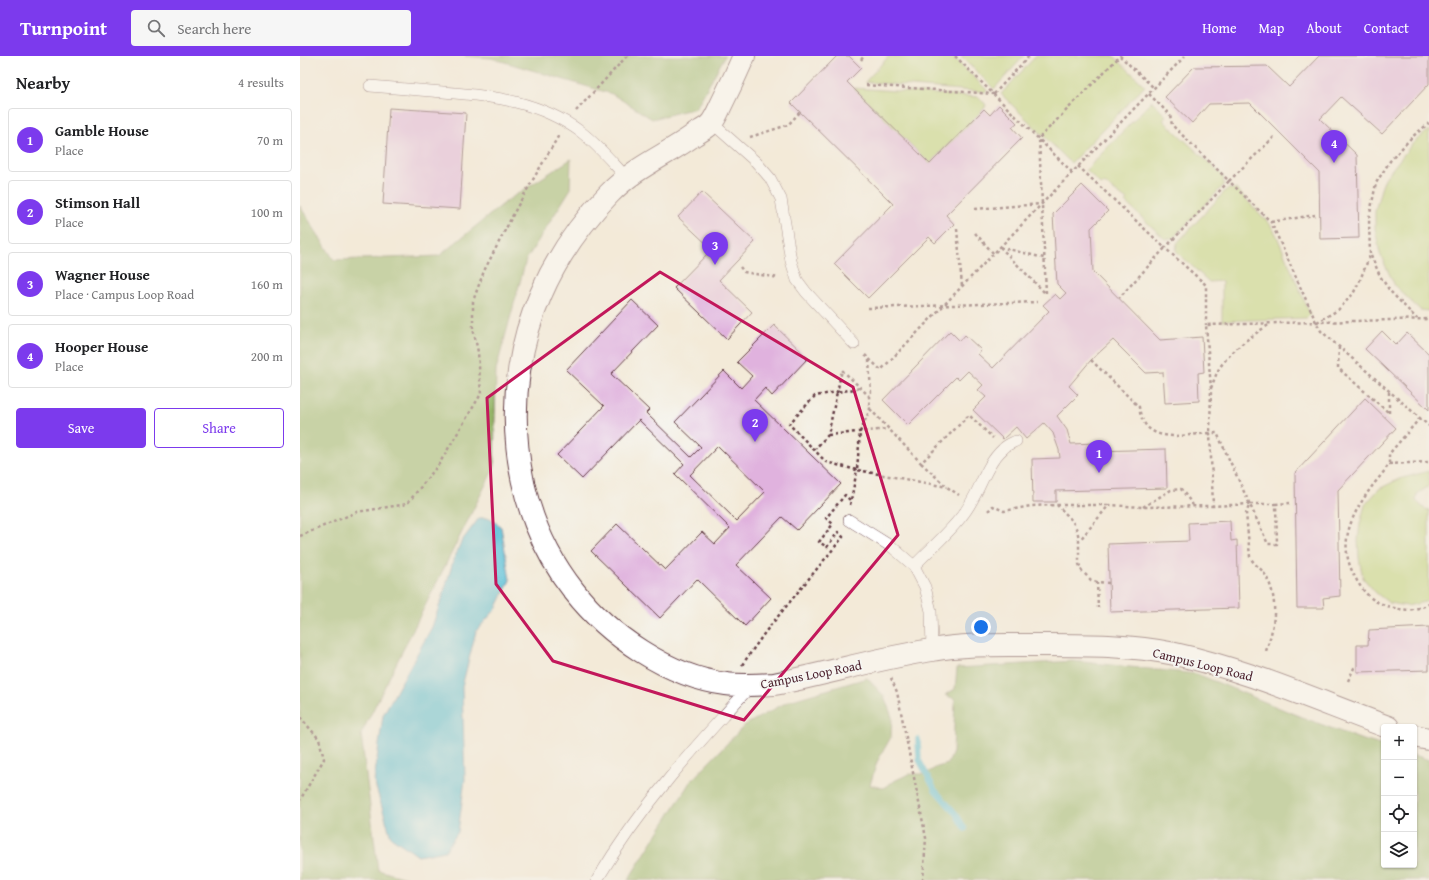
<!DOCTYPE html>
<meta charset="utf-8">
<style>
body{margin:0;font-family:"Gentium Book Plus",serif;background:#f6f6f6;color:#202124}
.controls{position:absolute;right:12px;bottom:12px;display:grid;overflow:hidden;border-radius:4px;box-shadow:0 1px 3px #0004}
.controls button{width:36px;height:36px;display:grid;place-items:center;padding:0;border:0;border-bottom:1px solid #e0e0e0;background:#fff;color:#202124;font:20px sans-serif}
.you{position:absolute;left:681px;top:571px;width:14px;height:14px;margin:-10px;border:3px solid #fff;border-radius:50%;background:#1a73e8;box-shadow:0 0 0 6px #1a73e833}
.badge{display:grid;place-items:center;width:26px;height:26px;border-radius:50%;background:#7c3aed;color:#fff;font-size:13px;font-weight:700}
.pin{position:absolute;translate:-50% -33px;filter:drop-shadow(0 1px 2px #0008)}
.pin::after{content:'';position:absolute;top:21px;width:14px;height:12px;background:inherit;clip-path:polygon(0 0,100% 0,50% 100%)}
.list{margin:0;padding:0;list-style:none}
h2{display:flex;justify-content:space-between;align-items:center;height:52px;margin:0;padding:0 16px;font-size:17px}
h2 small{font-size:13px;font-weight:400;color:#757577}
.list li{display:grid;grid-template-columns:26px 1fr auto;gap:12px;align-items:center;box-sizing:border-box;height:64px;margin:0 8px 8px;padding:0 8px;border:1px solid #e0e0e0;border-radius:4px}
.list b{display:block;font-size:15px;white-space:nowrap}
.list p{margin:0;font-size:13px;white-space:nowrap;color:#757577}
.list em{font-size:13px;font-style:normal;color:#757577}
.actions{display:flex;gap:8px;padding:12px 16px}
.actions a{flex:1;padding:9px 0;border:1px solid #7c3aed;border-radius:4px;text-align:center;font-size:14px;color:#7c3aed}
.actions .main{background:#7c3aed;color:#fff}
.icon{flex:none;width:22px;height:22px;fill:none;stroke:currentColor;stroke-width:2;stroke-linecap:round;stroke-linejoin:round}
.map{position:relative;flex:none;width:1129px;height:824px;overflow:hidden}
header{display:flex;align-items:center;gap:24px;box-sizing:border-box;height:56px;padding:0 20px;background:#7c3aed;color:#fff}
header strong{font-size:19px}
nav{display:flex;gap:22px;margin-inline-start:auto;font-size:14px}
.search{width:280px;height:36px;background:#f6f6f6;display:flex;align-items:center;gap:10px;box-sizing:border-box;padding:0 14px;border-radius:4px;color:#757577;font-size:15px}
main{display:flex}
aside{flex:1;background:#fff}
.map>svg:first-child{display:block}
.green{fill:#bcd478;stroke:#837a52}
.forest{fill:#95b668;stroke:#706a4a}
.water{fill:#57bed5;stroke:#506e80}
.lines{fill:none;stroke-linecap:round;stroke-linejoin:round}
.stream{stroke:#57bed5;stroke-width:5.5}
.building{fill:#e0b2de;fill-rule:evenodd}
.service-casing{stroke:#633d45;stroke-width:12}
.minor-casing{stroke:#633d45;stroke-width:24}
.path{stroke:#633d45;stroke-width:2.5;stroke-dasharray:3 3;stroke-linecap:butt}
.service{stroke:#fff;stroke-width:11}
.minor{stroke:#fff;stroke-width:22}
.marked{fill:none;stroke:#c2185b;stroke-width:3;stroke-linejoin:round}
.labels{text-anchor:middle;stroke-width:3.5;stroke-linejoin:round;paint-order:stroke}
.street-label{font-size:13px;fill:#4a1f2b;stroke:#f6f6f2}
</style>
<header>
<strong>Turnpoint</strong>
<div class="search"><svg class="icon" aria-label="search" viewBox="0 0 24 24"><circle cx="10" cy="10" r="6"/><path d="M15 15l6 6"/></svg>Search here</div>
<nav><a>Home</a><a>Map</a><a>About</a><a>Contact</a></nav>
</header>
<main>
<aside>
<h2>Nearby<small>4 results</small></h2>
<ul class="list">
<li><span class="badge">1</span><div><b>Gamble House</b><p>Place</p></div><em>70 m</em></li>
<li><span class="badge">2</span><div><b>Stimson Hall</b><p>Place</p></div><em>100 m</em></li>
<li><span class="badge">3</span><div><b>Wagner House</b><p>Place · Campus Loop Road</p></div><em>160 m</em></li>
<li><span class="badge">4</span><div><b>Hooper House</b><p>Place</p></div><em>200 m</em></li>
</ul>
<div class="actions"><a class="main">Save</a><a>Share</a></div>
</aside>
<div class="map">
<svg width="1129" height="824" viewBox="0 0 1129 824">
<rect width="100%" height="100%" fill="#f6f6f2"/>
<filter id="ink" filterUnits="userSpaceOnUse"><feTurbulence type="fractalNoise" baseFrequency=".025" numOctaves="2"/><feDisplacementMap in="SourceGraphic" scale="8" xChannelSelector="R" yChannelSelector="G"/><feConvolveMatrix kernelMatrix="1 2 1 2 8 2 1 2 1" color-interpolation-filters="sRGB"/></filter>
<filter id="wash" filterUnits="userSpaceOnUse"><feTurbulence type="fractalNoise" baseFrequency=".012" numOctaves="4" result="noise"/><feDisplacementMap in="SourceGraphic" scale="16" xChannelSelector="R" yChannelSelector="G"/><feGaussianBlur stdDeviation="0.9" result="paint"/><feColorMatrix in="noise" values="0 0 0 0 0 0 0 0 0 0 0 0 0 0 0 0 0 1.4 0 .05"/><feComposite in="paint" operator="in"/></filter>
<g filter="url(#wash)">
<rect width="100%" height="100%" fill="#f3ead8"/>
<!-- green -->
<path class="green" d="M 589,0 L 652,0 L 687,34 L 685,36 L 565,26 Z
M 661,0 L 724,0 L 694,33 Z
M 736,0 L 814,0 L 845,30 L 771,107 L 701,38 Z
M 554,32 L 679,41 L 686,49 L 684,53 L 630,108 Z
M 852,45 L 866,60 L 863,63 L 865,66 L 923,120 L 924,129 L 873,182 L 865,183 L 825,146 L 827,144 L 804,127 L 801,129 L 786,114 Z
M 1129,74 L 1129,255 L 1120,254 L 1095,230 L 1080,198 L 1075,172 L 1075,155 L 1081,133 L 1085,122 L 1113,87 Z
M 927,133 L 936,133 L 970,168 L 976,178 L 1009,256 L 1010,259 L 1007,262 L 922,265 L 922,225 L 909,226 L 876,195 L 877,187 Z
M 1129,415 L 1129,430 L 1117,438 L 1116,445 L 1125,453 L 1129,454 L 1129,545 L 1107,550 L 1089,547 L 1076,537 L 1063,522 L 1059,502 L 1058,484 L 1060,468 L 1065,449 L 1079,433 L 1099,423 Z"/>
<!-- forest -->
<path class="forest" d="M 165,0 L 425,0 L 396,52 L 352,63 L 312,38 L 191,2 Z
M 271,103 L 270,134 L 226,204 L 196,314 L 194,412 L 61,678 L 78,814 L 112,824 L 0,824 L 0,150 L 34,204 L 139,200 L 208,144 Z
M 773,605 L 897,618 L 999,660 L 1060,683 L 1084,690 L 1084,809 L 1114,809 L 1114,699 L 1129,704 L 1129,824 L 328,824 L 390,726 L 445,669 L 489,645 L 567,622 L 584,640 L 592,661 L 591,681 L 577,706 L 570,729 L 583,732 L 596,724 L 609,718 L 625,718 L 637,711 L 648,708 L 653,696 L 655,643 L 645,639 L 655,633 L 657,612 Z"/>
<!-- water -->
<path class="water" d="M 179,462 L 190,462 L 201,471 L 210,524 L 196,553 L 176,575 L 162,631 L 165,723 L 158,776 L 145,795 L 118,800 L 91,781 L 74,725 L 83,659 L 132,571 L 144,536 L 154,502 L 161,486 Z"/>
<g class="lines">
<!-- stream -->
<path class="stream" d="M 618,683 L 619,704 L 635,734 L 656,758 L 665,773"/>
</g>
<g id="blocks">
<!-- building -->
<path class="building" d="M 537,0 L 549,0 L 561,12 L 547,26 L 630,108 L 684,53 L 690,59 L 699,49 L 717,67 L 712,71 L 722,82 L 646,159 L 654,168 L 635,187 L 629,181 L 568,242 L 534,208 L 593,148 L 491,47 Z
M 1019,0 L 1129,0 L 1129,28 L 1082,78 L 1041,41 L 1020,63 L 1057,99 L 1059,182 L 1020,183 L 1019,116 L 950,47 L 909,48 L 892,67 L 865,41 L 894,11 L 967,10 L 989,31 Z
M 89,52 L 166,57 L 160,153 L 83,148 Z
M 782,129 L 808,155 L 791,172 L 793,216 L 860,284 L 902,281 L 904,316 L 898,317 L 899,345 L 865,347 L 863,316 L 846,317 L 813,284 L 791,304 L 769,330 L 778,339 L 757,360 L 767,374 L 771,388 L 796,387 L 796,395 L 866,393 L 867,432 L 756,435 L 756,446 L 733,446 L 732,403 L 760,402 L 759,394 L 753,377 L 744,367 L 726,383 L 716,371 L 703,383 L 673,354 L 686,341 L 678,334 L 683,329 L 668,315 L 659,324 L 656,321 L 608,369 L 583,344 L 650,275 L 660,285 L 665,279 L 681,294 L 678,298 L 693,312 L 749,255 L 743,249 L 755,238 L 760,243 L 766,237 L 757,228 L 753,158 Z
M 402,136 L 455,186 L 419,224 L 452,256 L 427,283 L 374,232 L 412,193 L 378,161 Z
M 332,244 L 358,269 L 311,318 L 349,354 L 346,357 L 391,401 L 401,391 L 375,366 L 424,315 L 441,332 L 452,320 L 437,306 L 474,269 L 508,302 L 472,340 L 465,332 L 454,344 L 541,428 L 497,474 L 482,461 L 436,509 L 471,542 L 445,570 L 397,523 L 360,562 L 291,495 L 317,468 L 365,514 L 402,476 L 415,488 L 430,472 L 375,418 L 384,408 L 339,364 L 282,423 L 257,399 L 304,350 L 266,314 ZM 418,390 L 465,436 L 437,465 L 390,419 Z
M 1082,275 L 1096,289 L 1107,277 L 1129,298 L 1129,354 L 1065,293 Z
M 1065,342 L 1096,372 L 1038,434 L 1040,540 L 1023,542 L 1024,552 L 997,552 L 995,417 Z
M 930,465 L 931,485 L 937,484 L 939,552 L 810,556 L 808,488 L 889,485 L 888,467 Z
M 1129,571 L 1129,614 L 1057,616 L 1057,589 L 1068,589 L 1069,574 Z"/>
</g>
</g>
<g filter="url(#ink)">
<use href="#blocks" fill-opacity="0" stroke="#633d45" stroke-width="1"/>
<g class="lines">
<defs>
<path id="service" d="M 70,30 C 95,32 119,34 143,36 C 193,40 239,45 281,76 C 298,89 312,106 326,121
M 412,67 L 456,106 L 470,122 L 481,143 L 491,205 L 497,224 L 506,236 L 554,288
M 549,464 L 592,491 L 614,510 L 625,531 L 631,555 L 632,593
M 614,510 C 629,494 647,479 661,461 C 679,441 683,411 703,393 C 706,389 712,387 716,385
M 297,824 C 340,752 394,691 451,630"/>
<path id="minor" d="M 444,0 C 437,16 430,31 422,47 C 419,53 416,61 412,66 C 408,72 400,75 394,79 C 365,100 335,111 309,138 C 281,167 257,201 241,238 C 199,333 209,453 274,535 C 308,579 369,621 426,628 C 442,630 458,629 474,628 C 527,618 578,602 632,594 C 664,588 697,589 730,589 C 778,589 827,588 875,598 C 948,614 1017,645 1088,671
M 1114,680 L 1129,683"/>
</defs>
<!-- service casing -->
<use href="#service" class="service-casing"/>
<!-- minor casing -->
<use href="#minor" class="minor-casing"/>
<!-- path -->
<path class="path" d="M 655,0 L 772,116
M 561,4 L 564,0
M 566,29 L 694,38
M 694,38 L 729,0
M 849,38 L 870,59 L 872,69 L 929,125 L 865,192 L 906,229 L 906,269
M 276,55 L 327,0
M 450,81 L 488,69 L 500,56
M 974,81 L 929,125 L 971,166 L 1016,266 L 1021,275 L 1129,370
M 778,110 L 865,192 L 819,242
M 675,153 L 741,148
M 971,166 L 1015,159
M 657,173 L 662,230
M 675,177 L 694,198
M 700,191 L 745,237
M 700,191 L 744,202
M 1071,199 L 1080,220 L 1090,235 L 1117,263
M 440,211 L 444,216 L 479,222
M 746,237 L 739,82 L 820,0 L 854,32
M 568,252 L 737,246
M 1017,266 L 1038,254 L 1053,238 L 1060,224 L 1070,199 L 1069,163 L 1076,127 L 1090,105 L 1112,81 L 1129,67
M 1039,291 L 1038,312 L 1089,357
M 565,299 L 581,314 L 885,0
M 569,304 L 571,337 L 569,340 L 570,353 L 560,376 L 557,414 L 647,431
M 791,304 L 839,351 C 844,390 882,379 910,377 L 911,333 L 906,269 L 1129,263
M 911,332 C 914,325 916,317 920,311 C 934,292 951,280 970,268
M 570,353 L 621,407 L 669,359 L 693,382
M 1089,357 L 1089,336
M 1120,362 L 1089,398 C 1089,401 1089,404 1089,407 C 1087,413 1077,424 1073,429 C 1052,458 1036,486 1055,521 C 1061,533 1070,544 1082,548 C 1100,555 1112,556 1129,548
M 528,379 L 588,373
M 514,394 L 528,379 L 537,336 L 560,332
M 621,407 L 647,431 L 659,439
M 1089,408 L 1129,406
M 950,448 L 976,448
M 550,449 L 557,414 L 526,406 L 489,368 L 515,340 L 537,336 L 542,314 L 569,340
M 757,449 L 808,449
M 843,451 L 871,434 L 881,433 L 893,449
M 688,455 L 693,450 L 704,455 L 731,450 L 757,449 C 769,461 777,467 779,484
M 0,480 L 57,456 L 107,448 L 139,408 L 181,338 L 178,296 L 173,272 L 173,245 L 184,215 L 217,151 L 259,79
M 797,526 L 798,552
M 809,527 L 797,526 L 791,524 L 782,515 L 779,508 L 779,485 L 809,449 L 842,451 L 913,450
M 966,595 C 974,572 979,545 967,522 C 963,513 954,509 950,501 L 946,457 L 950,448 L 913,450 L 910,377 L 917,377 L 968,488 L 977,488 L 976,448 L 990,447
M 442,609 L 466,575 L 543,481 L 538,476 L 527,491 L 519,486 L 533,468 L 526,462 L 545,439 L 550,444
M 591,622 L 597,636 L 626,782 L 623,824
M 1048,625 L 1054,612 L 1056,611
M 0,661 L 19,683 L 24,703 L 0,744"/>
<!-- service -->
<use href="#service" class="service"/>
<!-- minor -->
<use href="#minor" class="minor"/>
</g>
</g>
<!-- marked area -->
<path d="M0 0H1129V824H0ZM 360,216 L 553,331 L 598,479 L 444,664 L 253,605 L 196,528 L 187,342 Z" fill="#f3ead8" fill-opacity=".55" fill-rule="evenodd"/>
<path class="marked" d="M 360,216 L 553,331 L 598,479 L 444,664 L 253,605 L 196,528 L 187,342 Z"/>
<g class="labels">
<!-- street labels -->
<g class="street-label">
<text transform="translate(903 608) rotate(14)" y="5">Campus Loop Road</text>
<text transform="translate(511 618) rotate(-11)" y="5">Campus Loop Road</text>
</g>
</g>
</svg>
<div class="controls">
<button>+</button>
<button>−</button>
<button><svg class="icon" aria-label="locate" viewBox="0 0 24 24"><circle cx="12" cy="12" r="6"/><path d="M12 2v4M12 18v4M2 12h4M18 12h4"/></svg></button>
<button><svg class="icon" aria-label="layers" viewBox="0 0 24 24"><path d="M12 4l9 5-9 5-9-5zM3 14l9 5 9-5"/></svg></button>
</div>
<div class="you"></div>
<div class="pin badge" style="left:799px;top:417px">1</div>
<div class="pin badge" style="left:455px;top:386px">2</div>
<div class="pin badge" style="left:415px;top:209px">3</div>
<div class="pin badge" style="left:1034px;top:107px">4</div>
</div>
</main>
